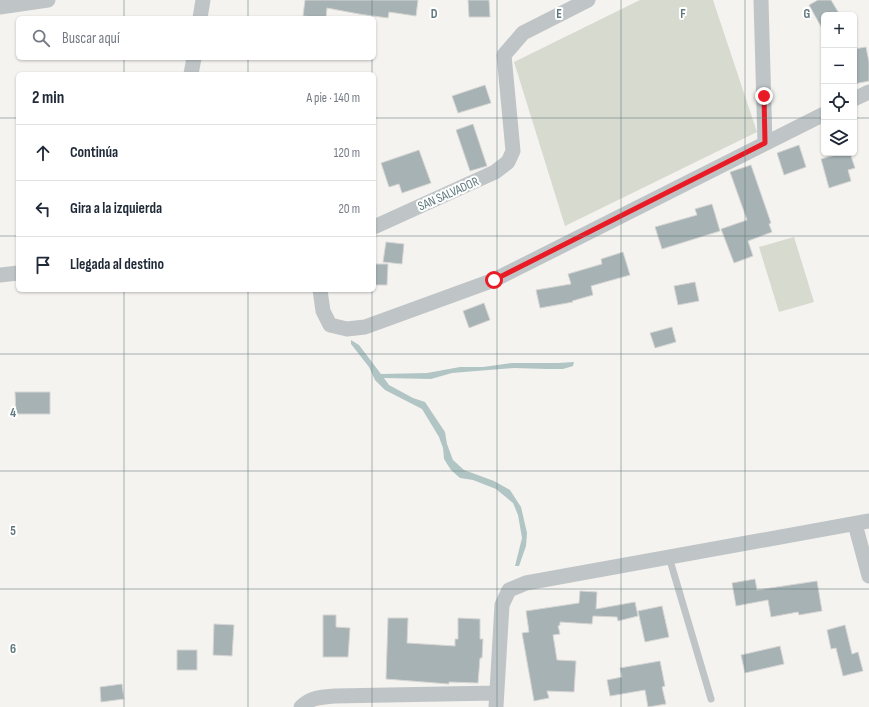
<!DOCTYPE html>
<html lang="es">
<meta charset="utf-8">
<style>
body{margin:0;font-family:"Sofia Sans Condensed",sans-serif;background:#f6f6f7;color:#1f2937}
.controls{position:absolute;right:12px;top:12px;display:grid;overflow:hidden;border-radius:6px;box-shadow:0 1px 3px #0004}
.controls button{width:36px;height:36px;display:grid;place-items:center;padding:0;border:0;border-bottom:1px solid #e0e1e3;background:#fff;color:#1f2937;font:20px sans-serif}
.stop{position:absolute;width:12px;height:12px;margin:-9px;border:3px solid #e91c26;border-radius:50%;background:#fff}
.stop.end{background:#e91c26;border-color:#fff;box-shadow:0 1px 4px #0008}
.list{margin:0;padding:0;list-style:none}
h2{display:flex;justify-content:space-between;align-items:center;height:52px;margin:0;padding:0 16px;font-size:17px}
h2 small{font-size:13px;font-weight:400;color:#747a83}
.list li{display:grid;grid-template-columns:26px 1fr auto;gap:12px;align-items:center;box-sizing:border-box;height:56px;padding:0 16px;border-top:1px solid #e0e1e3}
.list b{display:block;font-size:15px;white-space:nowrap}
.list em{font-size:13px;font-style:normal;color:#747a83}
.icon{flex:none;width:22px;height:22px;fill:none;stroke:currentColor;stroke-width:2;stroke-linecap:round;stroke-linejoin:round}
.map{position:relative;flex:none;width:869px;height:707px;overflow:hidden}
.search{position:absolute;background:#fff;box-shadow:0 1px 3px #0004;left:16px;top:16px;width:360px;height:44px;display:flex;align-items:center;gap:10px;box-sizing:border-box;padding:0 14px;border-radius:6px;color:#747a83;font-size:15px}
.panel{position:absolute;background:#fff;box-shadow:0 1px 3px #0004;left:16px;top:72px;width:360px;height:220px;border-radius:6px}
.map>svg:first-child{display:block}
.green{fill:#d6dacf}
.water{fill:#b1c5c4}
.building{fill:#a6b2b4;stroke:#d6d5d3}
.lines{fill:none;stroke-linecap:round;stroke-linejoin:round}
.lane{stroke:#bfc5c7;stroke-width:7}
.street{stroke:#bfc5c7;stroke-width:15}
.route{stroke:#e91c26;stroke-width:5}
.grid{fill:none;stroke:#5e787d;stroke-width:1;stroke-opacity:0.55}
.labels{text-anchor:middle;stroke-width:4;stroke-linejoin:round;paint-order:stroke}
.street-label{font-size:13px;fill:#5e787d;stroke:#fff}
.grid-label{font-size:13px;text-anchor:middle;font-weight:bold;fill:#5e787d;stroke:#fff;stroke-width:4;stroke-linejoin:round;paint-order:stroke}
</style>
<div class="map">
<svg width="869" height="707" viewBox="0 0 869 707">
<rect width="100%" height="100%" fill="#f5f3f0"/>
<!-- green -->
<path class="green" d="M 640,0 L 713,0 L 757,132 L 565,226 L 514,62 Z
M 794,237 L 814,302 L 779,312 L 759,247 Z"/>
<!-- water -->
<path class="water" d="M 351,340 L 359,345 L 381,374 L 427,373 L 460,367 L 483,367 L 512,363 L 558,363 L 574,362 L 573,366 L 563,369 L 547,369 L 514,368 L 452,373 L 431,379 L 384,378 L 389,385 L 413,398 L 425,402 L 445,432 L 447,444 L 453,460 L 464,470 L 494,481 L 510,490 L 521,507 L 527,533 L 526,546 L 519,566 L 515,566 L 522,538 L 518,515 L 513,503 L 496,489 L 473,480 L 460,478 L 451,470 L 444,459 L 443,448 L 439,437 L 422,409 L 385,390 L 375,380 L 369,367 L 351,344 Z"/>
<!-- building -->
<path class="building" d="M 305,0 L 418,0 L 416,16 L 389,12 L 388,18 L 359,14 L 327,8 L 326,18 L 303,16 Z
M 468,0 L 489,0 L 490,17 L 469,17 Z
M 818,0 L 831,0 L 840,15 L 824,15 L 824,32 L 809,5 Z
M 866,47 L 869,62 L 869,81 L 854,84 L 854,49 Z
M 485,85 L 491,103 L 458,113 L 452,96 Z
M 473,124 L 487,166 L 470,171 L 456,130 Z
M 799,145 L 806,167 L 784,175 L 777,153 Z
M 419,150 L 431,183 L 402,193 L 399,184 L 389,187 L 381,163 Z
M 843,153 L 850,153 L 855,168 L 848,170 L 851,181 L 829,188 L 821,159 Z
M 751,165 L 771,223 L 769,224 L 772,232 L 748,241 L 753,256 L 734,263 L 721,229 L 747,220 L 730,172 Z
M 712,204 L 720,231 L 662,249 L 655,227 L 697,215 L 695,209 Z
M 386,242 L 404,244 L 402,264 L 383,262 Z
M 623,252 L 630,275 L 591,286 L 593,295 L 572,301 L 573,302 L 540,308 L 536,290 L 571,284 L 568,274 L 602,264 L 601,259 Z
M 374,264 L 388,264 L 387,285 L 374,285 Z
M 695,282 L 699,301 L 678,305 L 674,286 Z
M 484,303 L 490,320 L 469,328 L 463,311 Z
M 672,327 L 676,342 L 655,348 L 650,333 Z
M 15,392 L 50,392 L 50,414 L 16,414 Z
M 755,579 L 757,590 L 817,581 L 822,611 L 799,615 L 798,612 L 771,617 L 768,600 L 736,606 L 732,583 Z
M 580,591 L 597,592 L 596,609 L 635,602 L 638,616 L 618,621 L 617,617 L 593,616 L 592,624 L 560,622 L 560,625 L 558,626 L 560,634 L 553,635 L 557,660 L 576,661 L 574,692 L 547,691 L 549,698 L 534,701 L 522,633 L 529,632 L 526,611 L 579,603 Z
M 662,606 L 669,637 L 645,642 L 638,611 Z
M 323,615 L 336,615 L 336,627 L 350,628 L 348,657 L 323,657 Z
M 388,618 L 408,618 L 407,643 L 455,646 L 455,639 L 458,639 L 458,618 L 480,619 L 480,639 L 483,639 L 482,658 L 480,658 L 478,683 L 449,682 L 449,684 L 386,679 Z
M 214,624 L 234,625 L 232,656 L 213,655 Z
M 845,625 L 852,654 L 858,652 L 863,671 L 843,676 L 836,648 L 831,649 L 827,630 Z
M 780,646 L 784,664 L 745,673 L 741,655 Z
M 177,650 L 197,650 L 197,670 L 177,670 Z
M 660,661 L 665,686 L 662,687 L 666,704 L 648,707 L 645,690 L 610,696 L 607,680 L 622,677 L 620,668 Z
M 122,684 L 124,699 L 101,702 L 100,687 Z"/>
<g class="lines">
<!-- lane -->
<path class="lane" d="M 669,557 L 711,699"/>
<!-- street -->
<path class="street" d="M 761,0 L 765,143
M 0,7 L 48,0
M 200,18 L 203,0
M 191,74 L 194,58
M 854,99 L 869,92
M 374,227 L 495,172 L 508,162 L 513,151 L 504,55 L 523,33 L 588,0
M 0,275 L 18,273
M 320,290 L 323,311 L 330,325 L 347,329 L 365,327 L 494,280 L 824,114
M 855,524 L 869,576
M 301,707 C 311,697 322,697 335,696 L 496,693
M 496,707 L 502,605 L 509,590 L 526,583 L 869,521"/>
</g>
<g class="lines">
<!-- route -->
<path class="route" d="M 494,280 L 765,143 L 764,96"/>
</g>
<!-- grid -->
<path class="grid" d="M 124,0 L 124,18M 248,0 L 248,18M 372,0 L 372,18M 497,0 L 497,707M 621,0 L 621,707M 745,0 L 745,707M 124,58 L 124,74M 248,58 L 248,74M 372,58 L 372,74M 0,118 L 18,118M 374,118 L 824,118M 854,118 L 869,118M 0,236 L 18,236M 374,236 L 869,236M 124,290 L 124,707M 248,290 L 248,707M 372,290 L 372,707M 0,354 L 869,354M 0,471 L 869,471M 0,589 L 869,589"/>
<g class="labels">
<!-- street labels -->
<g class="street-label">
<text transform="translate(448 193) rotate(-24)" y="5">SAN SALVADOR</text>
</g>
</g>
<g class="grid-label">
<text x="434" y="18">D</text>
<text x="559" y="18">E</text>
<text x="683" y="18">F</text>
<text x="807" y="18">G</text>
<text x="13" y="417">4</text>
<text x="13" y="535">5</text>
<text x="13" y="653">6</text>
</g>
</svg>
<div class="controls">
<button>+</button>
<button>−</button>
<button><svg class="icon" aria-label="locate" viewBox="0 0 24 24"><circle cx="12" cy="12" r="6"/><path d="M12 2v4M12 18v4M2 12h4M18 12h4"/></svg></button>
<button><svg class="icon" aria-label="layers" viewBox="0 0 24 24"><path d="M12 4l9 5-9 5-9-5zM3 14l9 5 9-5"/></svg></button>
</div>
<div class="stop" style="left:494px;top:280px"></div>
<div class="stop end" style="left:764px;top:96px"></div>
<div class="search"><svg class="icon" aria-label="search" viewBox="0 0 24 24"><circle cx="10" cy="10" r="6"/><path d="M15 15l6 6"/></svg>Buscar aquí</div>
<section class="panel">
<h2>2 min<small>A pie · 140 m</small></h2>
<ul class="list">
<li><svg class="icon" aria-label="ahead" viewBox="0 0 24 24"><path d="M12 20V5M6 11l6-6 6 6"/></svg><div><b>Continúa</b></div><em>120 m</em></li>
<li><svg class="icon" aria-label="left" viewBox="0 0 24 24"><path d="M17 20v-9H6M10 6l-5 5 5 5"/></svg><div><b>Gira a la izquierda</b></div><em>20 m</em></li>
<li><svg class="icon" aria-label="arrive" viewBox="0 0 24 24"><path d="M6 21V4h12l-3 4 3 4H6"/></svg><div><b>Llegada al destino</b></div></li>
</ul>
</section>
</div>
